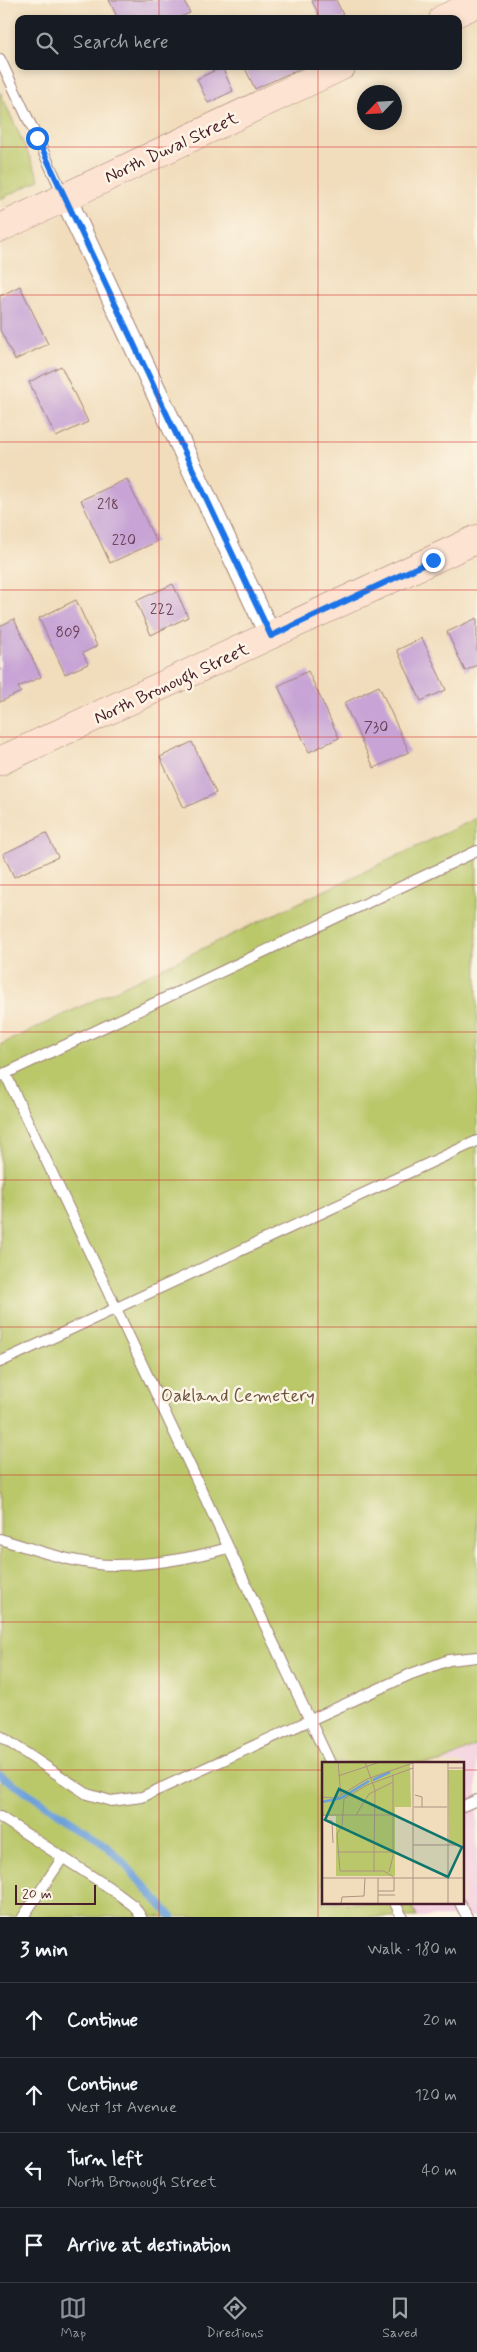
<!DOCTYPE html>
<meta charset="utf-8">
<style>
body{margin:0;font-family:Mynerve,sans-serif;background:#242831;color:#f1f3f6}
.compass{position:absolute;left:357px;top:85px;width:45px;height:45px;border-radius:50%;background:#171b24;box-shadow:0 2px 8px #0003;rotate:245deg}
.scale{position:absolute;left:15px;bottom:12px;width:81px;box-sizing:border-box;padding-left:5px;border:2px solid #4a1f2b;border-top:0;font-size:14px;line-height:18px;white-space:nowrap;color:#4a1f2b;-webkit-text-stroke:4px #fcf5e5;paint-order:stroke}
.stop{position:absolute;width:15px;height:15px;margin:-11px;border:4px solid #1a73e8;border-radius:50%;background:#fff}
.stop.end{background:#1a73e8;border-color:#fff;box-shadow:0 1px 5px #0008}
.list{margin:0;padding:0;list-style:none}
h2{display:flex;justify-content:space-between;align-items:center;height:65px;margin:0;padding:0 20px;font-size:21px}
h2 small{font-size:16px;font-weight:400;color:#9ea1a6}
.list li{display:grid;grid-template-columns:32px 1fr auto;gap:15px;align-items:center;box-sizing:border-box;height:75px;padding:0 20px;border-top:1px solid #363941}
.list b{display:block;font-size:19px;white-space:nowrap}
.list p{margin:0;font-size:16px;white-space:nowrap;color:#9ea1a6}
.list em{font-size:16px;font-style:normal;color:#9ea1a6}
.icon{flex:none;width:28px;height:28px;fill:none;stroke:currentColor;stroke-width:2;stroke-linecap:round;stroke-linejoin:round}
.map{position:relative;flex:none;width:477px;height:1917px;overflow:hidden}
.search{position:absolute;background:#171b24;box-shadow:0 2px 8px #0003;left:15px;right:15px;top:15px;height:55px;display:flex;align-items:center;gap:12px;box-sizing:border-box;padding:0 18px;border-radius:10px;color:#9ea1a6;font-size:19px}
.sheet{height:365px;background:#171b24}
nav{display:flex;justify-content:space-around;align-items:center;box-sizing:border-box;height:70px;border-top:1px solid #363941;background:#171b24;font-size:14px;color:#9ea1a6}
nav a{display:grid;justify-items:center;gap:2px}
nav .on{color:#8c9099}
.map>svg:first-child{display:block}
.built{fill:#f3cfe0}
.green{fill:#bac86b;stroke:#82744b}
.lines{fill:none;stroke-linecap:round;stroke-linejoin:round}
.stream{stroke:#6ea1d9;stroke-width:8}
.building{fill:#c7a4d5}
.lane-casing{stroke:#9e7e74;stroke-width:12}
.street-casing{stroke:#9e7e74;stroke-width:23}
.secondary-casing{stroke:#9e7e74;stroke-width:29}
.lane{stroke:#fff;stroke-width:10}
.street{stroke:#fff;stroke-width:21}
.secondary{stroke:#fde3d1;stroke-width:28}
.route{stroke:#1a73e8;stroke-width:6}
.grid{fill:none;stroke:#d62828;stroke-width:1;stroke-opacity:0.55}
.labels{text-anchor:middle;stroke-width:5;stroke-linejoin:round;paint-order:stroke}
.number-label{font-size:15px;fill:#694056}
.street-label{font-size:18px;fill:#4a1f2b;stroke:#fcf5e5}
.park-label{font-size:18px;fill:#6c523e;stroke:#fcf5e5}
.inset-river{fill:none;stroke:#6ea1d9;stroke-width:2.5}
.inset-road{fill:none;stroke:#ae9182;stroke-width:1}
.view{fill:#0f766e;fill-opacity:0.15;stroke:#0f766e;stroke-width:2.5}
.inset-edge{fill:none;stroke:#4a1f2b;stroke-width:2.5}
</style>
<div class="map">
<svg width="477" height="1917" viewBox="0 0 477 1917">
<rect width="100%" height="100%" fill="#fcf5e5"/>
<filter id="ink" filterUnits="userSpaceOnUse"><feTurbulence type="fractalNoise" baseFrequency=".02" numOctaves="2"/><feDisplacementMap in="SourceGraphic" scale="10" xChannelSelector="R" yChannelSelector="G"/><feConvolveMatrix kernelMatrix="1 2 1 2 8 2 1 2 1" color-interpolation-filters="sRGB"/></filter>
<filter id="wash" filterUnits="userSpaceOnUse"><feTurbulence type="fractalNoise" baseFrequency=".0096" numOctaves="4" result="noise"/><feDisplacementMap in="SourceGraphic" scale="20" xChannelSelector="R" yChannelSelector="G"/><feGaussianBlur stdDeviation="1.12" result="paint"/><feColorMatrix in="noise" values="0 0 0 0 0 0 0 0 0 0 0 0 0 0 0 0 0 1.4 0 .05"/><feComposite in="paint" operator="in"/></filter>
<g filter="url(#wash)">
<rect width="100%" height="100%" fill="#f1ddbc"/>
<!-- built -->
<path class="built" d="M 477,1745 L 477,1917 L 417,1917 L 411,1903 L 463,1903 L 463,1763 L 440,1763 Z"/>
<!-- green -->
<path class="green" d="M 0,92 L 40,180 L 0,199 Z
M 477,818 L 477,1745 L 440,1763 L 323,1763 L 323,1903 L 411,1903 L 417,1917 L 0,1917 L 0,1045 Z"/>
<g class="lines">
<!-- stream -->
<path class="stream" d="M 0,1775 L 99,1839 L 119,1858 L 172,1917"/>
</g>
<g id="blocks">
<!-- building -->
<path class="building" d="M 109,0 L 184,0 L 190,13 L 176,19 L 118,19 Z
M 316,0 L 336,0 L 345,19 L 312,19 L 319,15 L 312,1 Z
M 244,66 L 305,66 L 255,89 Z
M 222,67 L 233,91 L 208,103 L 197,79 Z
M 20,286 L 48,344 L 15,360 L 0,330 L 0,296 Z
M 61,366 L 88,422 L 56,437 L 29,382 Z
M 127,479 L 156,542 L 110,563 L 81,500 Z
M 173,584 L 188,617 L 151,635 L 136,601 Z
M 76,600 L 97,646 L 83,653 L 88,664 L 65,674 L 39,618 Z
M 477,618 L 477,665 L 465,671 L 447,632 Z
M 14,619 L 41,677 L 18,687 L 21,692 L 0,702 L 0,626 Z
M 422,638 L 446,690 L 421,701 L 397,650 Z
M 308,671 L 339,738 L 309,752 L 278,686 Z
M 379,686 L 409,752 L 374,768 L 344,703 Z
M 192,742 L 216,793 L 184,808 L 160,757 Z
M 46,833 L 58,857 L 14,877 L 3,854 Z"/>
</g>
</g>
<g filter="url(#ink)">
<use href="#blocks" fill-opacity="0" stroke="#9e7e74" stroke-width="1"/>
<g class="lines">
<defs>
<path id="lane" d="M 0,59 L 64,196
M 5,1073 L 330,1763
M 0,1076 L 477,851
M 0,1362 L 477,1141
M 0,1539 C 36,1550 77,1565 115,1565 C 154,1565 192,1558 228,1548
M 0,1736 L 87,1794 L 111,1801 L 142,1797 L 411,1674 L 449,1660 L 477,1657
M 463,1806 L 477,1800
M 0,1817 L 110,1888 L 134,1906 L 141,1917
M 395,1903 L 402,1917
M 460,1903 L 467,1917
M 23,1917 L 63,1857"/>
<path id="street" d="M 65,197 L 271,637"/>
<path id="secondary" d="M 443,19 L 477,3
M 0,228 L 342,66
M 0,761 L 477,539"/>
</defs>
<!-- lane casing -->
<use href="#lane" class="lane-casing"/>
<!-- street casing -->
<use href="#street" class="street-casing"/>
<!-- secondary casing -->
<use href="#secondary" class="secondary-casing"/>
<!-- lane -->
<use href="#lane" class="lane"/>
<!-- street -->
<use href="#street" class="street"/>
<!-- secondary -->
<use href="#secondary" class="secondary"/>
</g>
</g>
<g class="lines" filter="url(#ink)">
<!-- route -->
<path class="route" d="M 37,138 L 271,636 L 433,560"/>
</g>
<!-- grid -->
<path class="grid" d="M 159,0 L 159,19M 318,0 L 318,19M 159,66 L 159,1917M 318,66 L 318,1917M 0,147 L 477,147M 0,295 L 477,295M 0,442 L 477,442M 0,590 L 477,590M 0,737 L 477,737M 0,885 L 477,885M 0,1032 L 477,1032M 0,1180 L 477,1180M 0,1327 L 477,1327M 0,1475 L 477,1475M 0,1622 L 477,1622M 0,1770 L 323,1770M 463,1770 L 477,1770"/>
<g class="labels">
<!-- number labels -->
<g class="number-label">
<text x="108" y="509">218</text>
<text x="124" y="545">220</text>
<text x="162" y="614">222</text>
<text x="68" y="637">809</text>
<text x="376" y="732">730</text>
</g>
<!-- street labels -->
<g class="street-label">
<text transform="translate(171 147) rotate(-25)" y="6">North Duval Street</text>
<text transform="translate(171 683) rotate(-25)" y="6">North Bronough Street</text>
</g>
<!-- park labels -->
<g class="park-label">
<text x="238" y="1401">Oakland Cemetery</text>
</g>
</g>
<!-- overview -->
<g transform="translate(322 1762)">
<rect width="142" height="142" fill="#f1ddbc"/>
<path d="M 0,0 L 88,0 L 89,45 L 73,45 L 73,114 L 14,114 L 14,54 L 0,54 ZM 126,8 L 142,8 L 142,82 L 127,82 Z" fill="#bac86b"/>
<path class="inset-river" d="M 51,18 L 68,10M 0,40 L 19,36 L 47,19"/>
<path class="inset-road" d="M 16,0 L 19,33M 43,0 L 53,28 L 52,90M 91,0 L 91,142M 126,0 L 126,142M 127,6 L 143,6M 16,14 L 58,0M 93,33 L 100,35 L 100,45M 0,35 L 14,36 L 45,17 L 91,1M 92,45 L 125,45M 0,53 L 71,53M 34,53 L 47,32 L 71,20M 0,57 L 10,59 L 11,81M 91,83 L 143,83M 15,90 L 71,90M 52,90 L 52,110M 67,110 L 71,94 L 71,12M 0,116 L 143,116M 73,116 L 62,109 L 18,109 L 15,72 L 20,64 L 22,37 L 45,23 L 91,6M 0,122 L 0,138M 56,129 L 72,129 L 72,116M 56,133 L 73,133M 19,142 L 20,135 L 42,134 L 43,116M 56,142 L 56,116"/>
<path class="view" d="M 17,27 L 140,85 L 126,115 L 3,58 Z"/>
<rect width="142" height="142" class="inset-edge"/>
</g>
</svg>
<svg class="compass" viewBox="-18 -18 36 36"><path d="M0-13l5 13h-10z" fill="#e53935"/><path d="M0 13l5-13h-10z" fill="#9ea1a6"/></svg>
<div class="scale">20 m</div>
<div class="stop" style="left:37px;top:138px"></div>
<div class="stop end" style="left:433px;top:560px"></div>
<div class="search"><svg class="icon" aria-label="search" viewBox="0 0 24 24"><circle cx="10" cy="10" r="6"/><path d="M15 15l6 6"/></svg>Search here</div>
</div>
<section class="sheet">
<h2>3 min<small>Walk · 180 m</small></h2>
<ul class="list">
<li><svg class="icon" aria-label="ahead" viewBox="0 0 24 24"><path d="M12 20V5M6 11l6-6 6 6"/></svg><div><b>Continue</b></div><em>20 m</em></li>
<li><svg class="icon" aria-label="ahead" viewBox="0 0 24 24"><path d="M12 20V5M6 11l6-6 6 6"/></svg><div><b>Continue</b><p>West 1st Avenue</p></div><em>120 m</em></li>
<li><svg class="icon" aria-label="left" viewBox="0 0 24 24"><path d="M17 20v-9H6M10 6l-5 5 5 5"/></svg><div><b>Turn left</b><p>North Bronough Street</p></div><em>40 m</em></li>
<li><svg class="icon" aria-label="arrive" viewBox="0 0 24 24"><path d="M6 21V4h12l-3 4 3 4H6"/></svg><div><b>Arrive at destination</b></div></li>
</ul>
</section>
<nav>
<a class="on"><svg class="icon" aria-label="map" viewBox="0 0 24 24"><path d="M3 6l6-2 6 2 6-2v14l-6 2-6-2-6 2zM9 4v14M15 6v14"/></svg>Map</a>
<a><svg class="icon" aria-label="directions" viewBox="0 0 24 24"><path d="M12 3l9 9-9 9-9-9zM9 14v-3h6M13 9l2 2-2 2"/></svg>Directions</a>
<a><svg class="icon" aria-label="saved" viewBox="0 0 24 24"><path d="M7 4h10v16l-5-4-5 4z"/></svg>Saved</a>
</nav>
